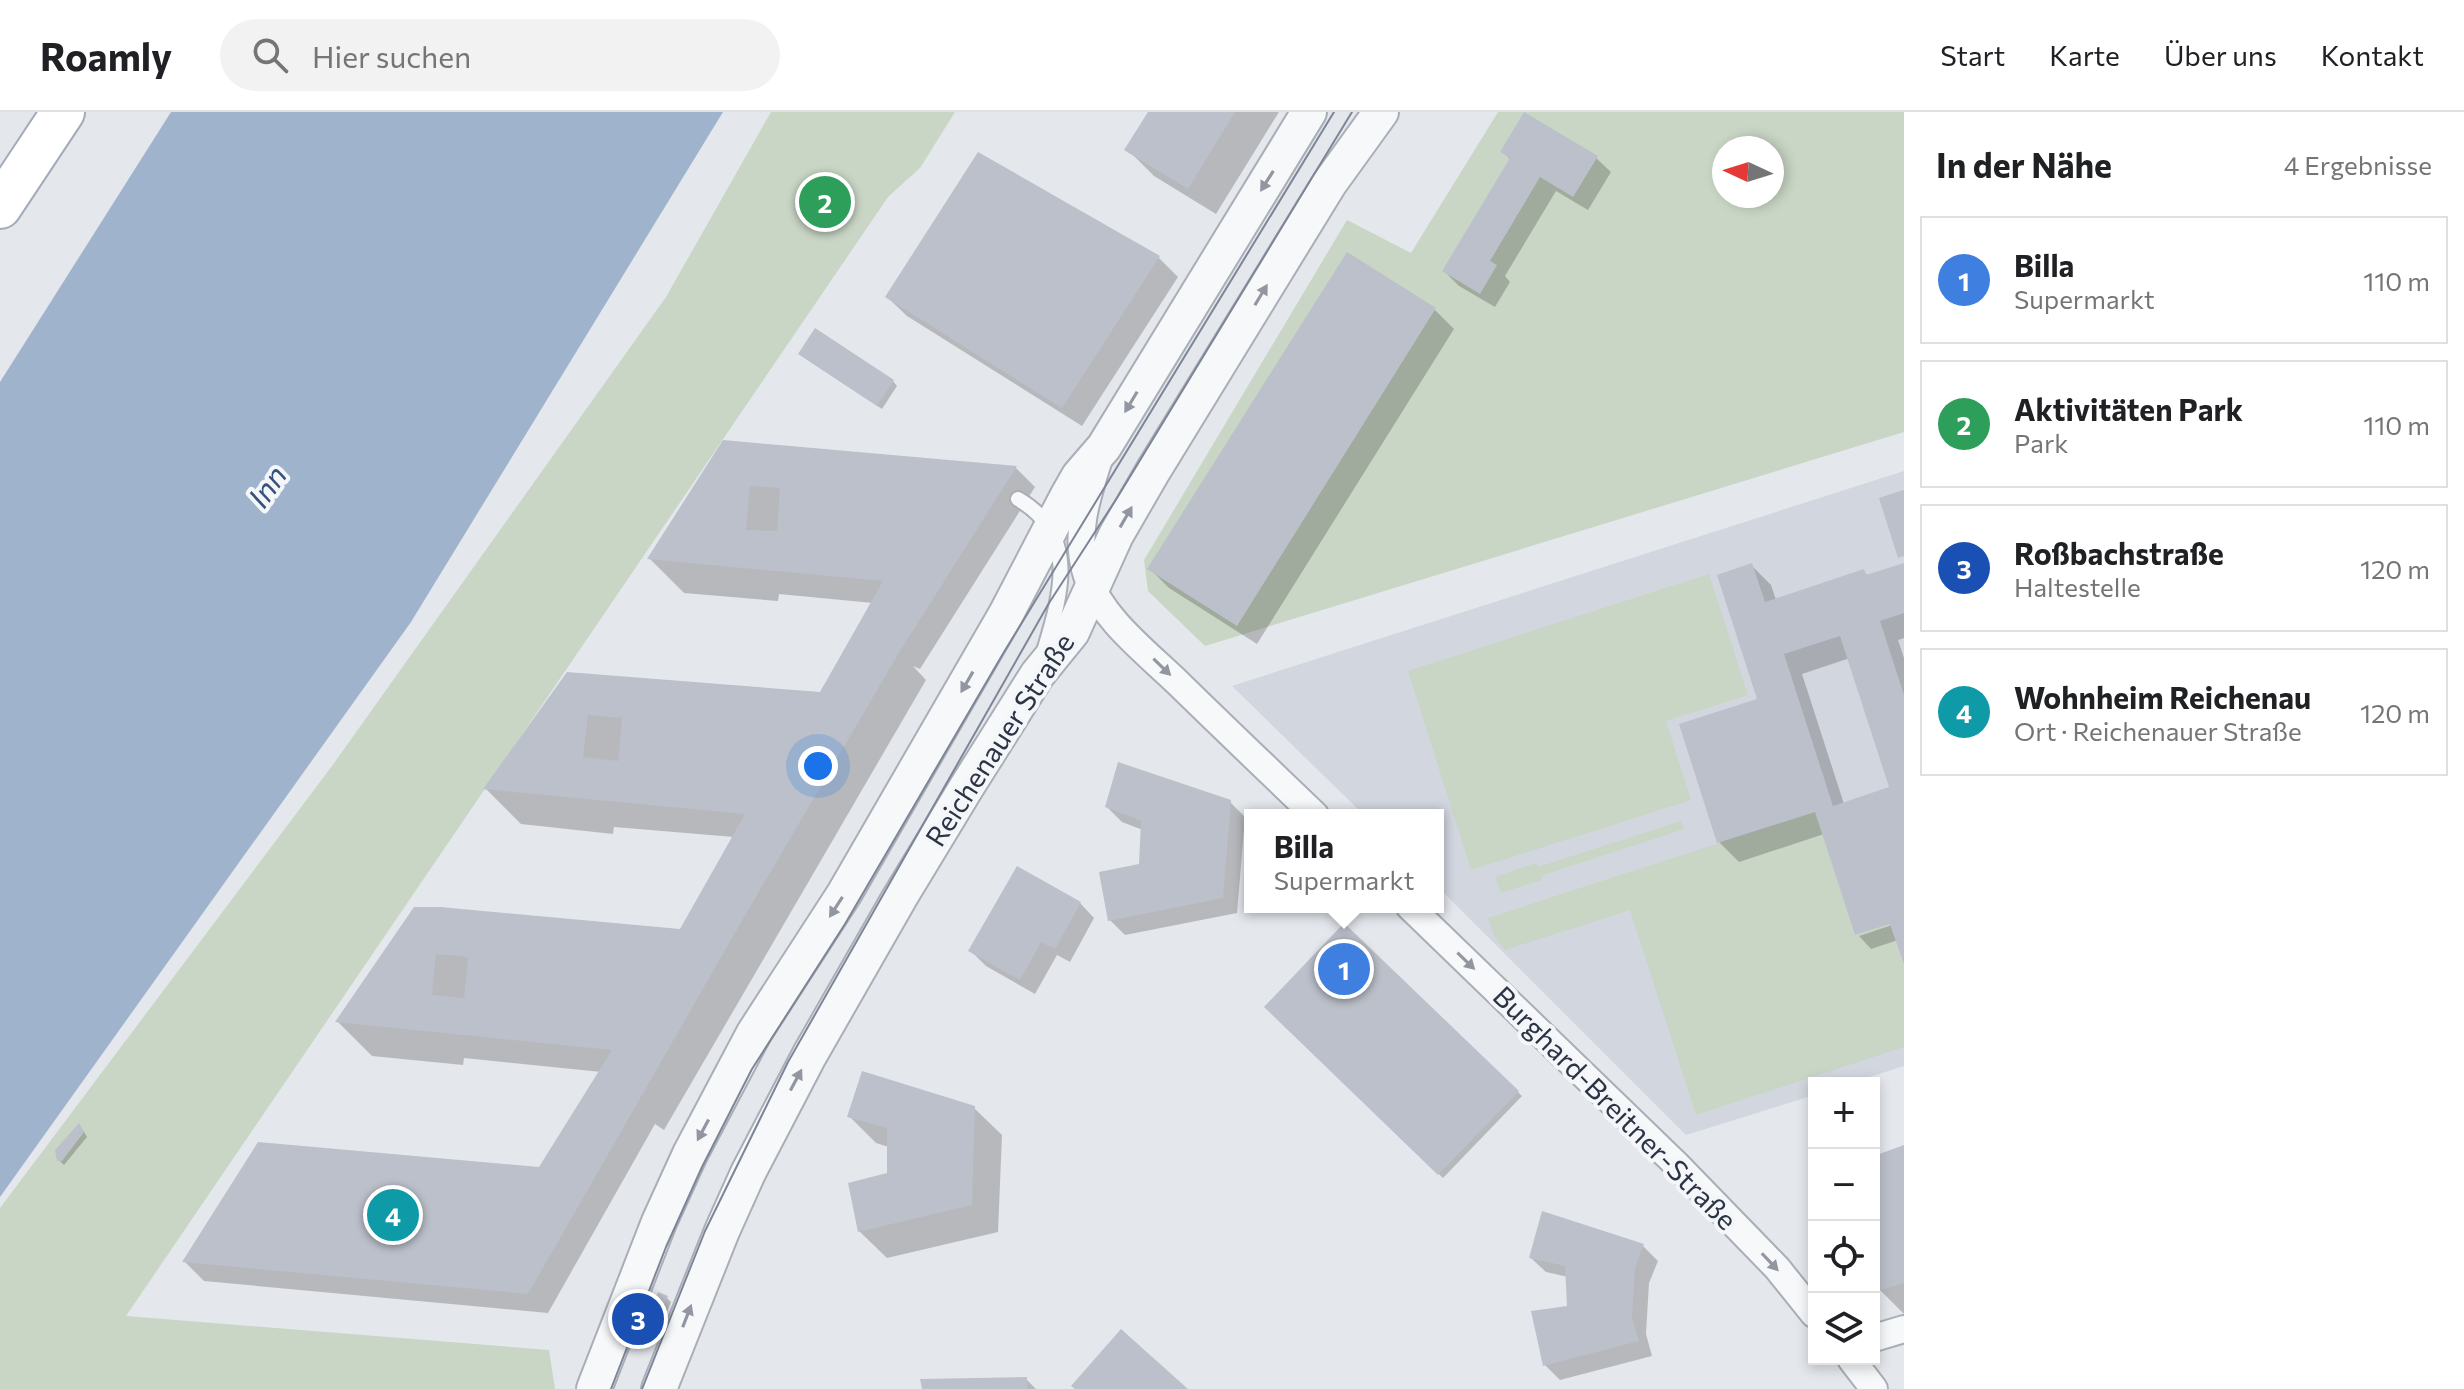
<!DOCTYPE html>
<html lang="de">
<meta charset="utf-8">
<style>
body{margin:0;font-family:Commissioner,sans-serif;background:#f2f2f2;color:#202124}
.controls{position:absolute;right:24px;bottom:24px;display:grid;overflow:hidden;border-radius:0px;box-shadow:0 4px 12px #0003}
.controls button{width:72px;height:72px;display:grid;place-items:center;padding:0;border:0;border-bottom:2px solid #e0e0e0;background:#fff;color:#202124;font:40px sans-serif}
.compass{position:absolute;left:1712px;top:24px;width:72px;height:72px;border-radius:50%;background:#fff;box-shadow:0 4px 12px #0003;rotate:274deg}
.you{position:absolute;left:818px;top:654px;width:28px;height:28px;margin:-20px;border:6px solid #fff;border-radius:50%;background:#1a73e8;box-shadow:0 0 0 12px #1a73e833}
.badge{display:grid;place-items:center;width:52px;height:52px;border-radius:50%;background:#d1495b;color:#fff;font-size:26px;font-weight:700}
.pin{position:absolute;translate:-50% -50%;border:4px solid #fff;box-shadow:0 2px 8px #0006}
.popup{position:absolute;left:1244px;top:697px;width:200px;height:104px;box-sizing:border-box;display:grid;place-content:center;border-radius:0px;background:#fff;filter:drop-shadow(0 2px 6px #0005);font-size:26px;white-space:nowrap;color:#757577}
.popup b{font-size:30px;color:#202124}
.popup::after{content:'';position:absolute;left:50%;top:100%;margin-left:-16px;border:16px solid transparent;border-top-color:#fff}
.list{margin:0;padding:0;list-style:none}
h2{display:flex;justify-content:space-between;align-items:center;height:104px;margin:0;padding:0 32px;font-size:34px}
h2 small{font-size:26px;font-weight:400;color:#757577}
.list li{display:grid;grid-template-columns:52px 1fr auto;gap:24px;align-items:center;box-sizing:border-box;height:128px;margin:0 16px 16px;padding:0 16px;border:2px solid #e0e0e0;border-radius:0px}
.list b{display:block;font-size:30px;white-space:nowrap}
.list p{margin:0;font-size:26px;white-space:nowrap;color:#757577}
.list em{font-size:26px;font-style:normal;color:#757577}
.icon{flex:none;width:44px;height:44px;fill:none;stroke:currentColor;stroke-width:2;stroke-linecap:round;stroke-linejoin:round}
.map{position:relative;flex:none;width:1904px;height:1277px;overflow:hidden}
header{display:flex;align-items:center;gap:48px;box-sizing:border-box;height:112px;padding:0 40px;background:#fff;border-bottom:2px solid #e0e0e0}
header strong{font-size:38px}
nav{display:flex;gap:44px;margin-inline-start:auto;font-size:28px}
.search{width:560px;height:72px;background:#f2f2f2;display:flex;align-items:center;gap:20px;box-sizing:border-box;padding:0 28px;border-radius:44px;color:#757577;font-size:30px}
main{display:flex}
aside{flex:1;background:#fff}
.map>svg:first-child{display:block}
.built{fill:#d2d6de}
.green{fill:#c9d6c5;fill-rule:evenodd}
.water{fill:#9fb4cc}
.shadow{fill:#0003;fill-rule:evenodd}
.building{fill:#bbc0ca;fill-rule:evenodd}
.lines{fill:none;stroke-linecap:round;stroke-linejoin:round}
.service-casing{stroke:#a9aeb7;stroke-width:18}
.minor-casing{stroke:#a9aeb7;stroke-width:30}
.tertiary-casing{stroke:#a9aeb7;stroke-width:38}
.primary-casing{stroke:#a3abb8;stroke-width:46}
.service{stroke:#f7f8fa;stroke-width:14}
.minor{stroke:#f7f8fa;stroke-width:26}
.tertiary{stroke:#f7f8fa;stroke-width:34}
.primary{stroke:#fff;stroke-width:42}
.tram{stroke:#7d8696;stroke-width:2}
.oneway{fill:#9196a0}
.labels{text-anchor:middle;stroke-width:8;stroke-linejoin:round;paint-order:stroke}
.street-label{font-size:28px;fill:#2b3445;stroke:#f4f6f9}
.water-label{font-size:30px;font-style:italic;fill:#34527a;stroke:#f4f6f9}
</style>
<header>
<strong>Roamly</strong>
<div class="search"><svg class="icon" aria-label="search" viewBox="0 0 24 24"><circle cx="10" cy="10" r="6"/><path d="M15 15l6 6"/></svg>Hier suchen</div>
<nav><a>Start</a><a>Karte</a><a>Über uns</a><a>Kontakt</a></nav>
</header>
<main>
<div class="map">
<svg width="1904" height="1277" viewBox="0 0 1904 1277">
<rect width="100%" height="100%" fill="#e4e7ec"/>
<!-- built -->
<path class="built" d="M 1904,359 L 1904,954 L 1851,971 L 1814,971 L 1814,983 L 1686,1023 L 1438,775 L 1438,703 L 1364,703 L 1232,574 Z"/>
<!-- green -->
<path class="green" d="M 771,0 L 955,0 L 920,56 L 888,85 L 126,1204 L 549,1238 L 555,1277 L 0,1277 L 0,1096 L 332,654 L 666,185 Z
M 1498,0 L 1904,0 L 1904,320 L 1205,534 L 1148,479 L 1144,448 L 1347,108 L 1411,141 ZM 1724,36 L 1772,36 L 1772,84 L 1724,84 Z
M 1709,462 L 1748,583 L 1666,609 L 1691,688 L 1471,758 L 1408,559 Z
M 1815,700 L 1855,823 L 1890,812 L 1904,855 L 1904,935 L 1696,1003 L 1630,798 L 1505,838 L 1494,824 L 1488,806 Z
M 1681,709 L 1684,717 L 1541,764 L 1542,768 L 1501,781 L 1495,765 L 1536,751 L 1538,755 Z"/>
<!-- water -->
<path class="water" d="M 171,0 L 723,0 L 411,510 L 0,1085 L 0,270 Z"/>
<!-- shadow -->
<path class="shadow" d="M 1150,0 L 1279,0 L 1216,102 L 1154,64 L 1127,37 Z
M 1503,40 L 1596,46 L 1611,60 L 1588,98 L 1556,79 L 1505,164 L 1510,170 L 1495,195 L 1459,174 L 1444,159 L 1511,48 Z
M 1348,142 L 1435,198 L 1454,217 L 1257,532 L 1169,476 L 1150,457 Z
M 1159,146 L 1178,165 L 1082,314 L 907,204 L 887,185 Z
M 805,246 L 893,269 L 897,274 L 882,297 Z
M 724,330 L 1016,356 L 1035,375 L 920,557 L 913,554 L 926,568 L 664,1018 L 655,1012 L 548,1201 L 204,1169 L 185,1150 L 540,1057 L 601,960 L 464,946 L 463,953 L 372,944 L 338,910 L 415,797 L 682,819 L 734,725 L 614,715 L 613,722 L 521,712 L 486,677 L 568,562 L 821,582 L 873,491 L 779,482 L 778,489 L 684,481 L 649,446 Z
M 1904,453 L 1904,526 L 1898,528 L 1904,546 L 1904,848 L 1898,828 L 1871,837 L 1859,824 L 1892,813 L 1824,722 L 1739,750 L 1719,730 L 1682,613 L 1759,588 L 1752,454 L 1771,473 L 1776,488 L 1864,460 L 1868,464 ZM 1850,546 L 1894,683 L 1844,692 L 1802,562 Z
M 1230,690 L 1245,705 L 1237,801 L 1125,823 L 1110,808 L 1141,754 L 1143,718 L 1122,710 L 1107,695 Z
M 1080,791 L 1094,806 L 1070,850 L 1057,843 L 1035,882 L 986,854 L 971,839 Z
M 1344,813 L 1522,984 L 1443,1066 L 1266,895 Z
M 974,996 L 1002,1023 L 998,1120 L 887,1146 L 859,1119 L 889,1063 L 889,1035 L 876,1031 L 849,1004 Z
M 83,1018 L 87,1025 L 64,1053 L 59,1048 Z
M 1904,1035 L 1904,1202 L 1880,1178 L 1874,1160 L 1874,1046 Z
M 1643,1134 L 1658,1149 L 1649,1171 L 1646,1222 L 1652,1244 L 1560,1268 L 1545,1253 L 1569,1196 L 1568,1165 L 1546,1160 L 1531,1146 Z
M 667,1186 L 671,1190 L 661,1215 L 649,1208 Z
M 1026,1267 L 1036,1277 L 924,1277 Z"/>
<!-- building -->
<path class="building" d="M 1148,0 L 1235,0 L 1188,77 L 1124,38 Z
M 1524,0 L 1598,44 L 1573,85 L 1540,65 L 1490,149 L 1497,153 L 1480,182 L 1442,159 L 1510,46 L 1500,40 Z
M 978,40 L 1160,144 L 1062,296 L 885,185 Z
M 1347,140 L 1436,196 L 1237,514 L 1147,457 Z
M 815,216 L 894,268 L 877,294 L 798,242 Z
M 723,328 L 1017,354 L 900,539 L 740,812 L 528,1182 L 182,1150 L 258,1030 L 539,1055 L 612,938 L 335,910 L 414,795 L 440,795 L 680,817 L 745,702 L 483,677 L 567,560 L 820,580 L 883,469 L 647,447 ZM 750,374 L 780,376 L 777,419 L 746,418 ZM 588,603 L 622,606 L 618,649 L 583,645 ZM 436,842 L 468,845 L 464,886 L 432,883 Z
M 1904,378 L 1904,444 L 1898,446 L 1879,386 Z
M 1752,451 L 1765,490 L 1864,457 L 1866,463 L 1904,451 L 1904,501 L 1880,509 L 1904,583 L 1904,853 L 1890,812 L 1855,823 L 1815,700 L 1717,731 L 1679,612 L 1757,587 L 1717,463 ZM 1840,524 L 1889,675 L 1833,694 L 1784,542 Z
M 1118,650 L 1231,688 L 1223,786 L 1108,809 L 1099,760 L 1139,752 L 1141,709 L 1105,695 Z
M 1017,754 L 1081,790 L 1055,837 L 1041,830 L 1020,868 L 968,839 Z
M 1344,811 L 1519,979 L 1438,1063 L 1264,895 Z
M 862,959 L 975,994 L 972,1093 L 858,1120 L 848,1071 L 887,1061 L 887,1016 L 847,1005 Z
M 79,1011 L 84,1020 L 62,1049 L 57,1049 L 55,1038 Z
M 1904,1033 L 1904,1171 L 1878,1179 L 1874,1167 L 1874,1044 Z
M 1542,1099 L 1644,1132 L 1635,1156 L 1632,1206 L 1639,1229 L 1543,1254 L 1531,1199 L 1567,1194 L 1565,1154 L 1529,1146 Z
M 658,1180 L 668,1184 L 657,1212 L 647,1208 Z
M 1121,1217 L 1188,1277 L 1075,1277 L 1071,1274 Z
M 1027,1265 L 1027,1277 L 922,1277 L 920,1267 Z"/>
<g class="lines">
<defs>
<path id="service" d="M 1018,387 C 1078,422 1062,479 1045,536"/>
<path id="minor" d="M 1098,350 C 1086,387 1074,425 1087,464 C 1102,507 1146,540 1178,571 C 1223,615 1269,659 1315,703
M 1410,795 L 1676,1052 L 1777,1156 L 1814,1202
M 1874,1226 L 1904,1217
M 1851,1247 L 1874,1277"/>
<path id="tertiary" d="M 594,1277 L 659,1110 L 690,1042 L 754,921 L 844,782 L 1006,502 L 1067,385 L 1079,364 L 1104,335 L 1309,0
M 659,1277 L 722,1119 L 748,1061 L 809,944 L 900,785 L 966,676 L 1037,563 L 1072,520 L 1116,423 L 1153,359 L 1329,72 L 1381,0"/>
<path id="primary" d="M 0,95 L 63,0"/>
</defs>
<!-- service casing -->
<use href="#service" class="service-casing"/>
<!-- minor casing -->
<use href="#minor" class="minor-casing"/>
<!-- tertiary casing -->
<use href="#tertiary" class="tertiary-casing"/>
<!-- primary casing -->
<use href="#primary" class="primary-casing"/>
<!-- service -->
<use href="#service" class="service"/>
<!-- minor -->
<use href="#minor" class="minor"/>
<!-- tertiary -->
<use href="#tertiary" class="tertiary"/>
<!-- primary -->
<use href="#primary" class="primary"/>
<!-- tram -->
<path class="tram" d="M 611,1277 L 666,1135 L 702,1055 L 752,957 L 845,812 L 1004,540 L 1334,0
M 642,1277 L 705,1119 L 788,950 L 1049,491 L 1117,386 L 1352,0"/>
</g>
<!-- one-way arrows -->
<defs><path id="oneway-solid" d="M-6-.8H1V-3.2L6.5 0L1 3.2V.8H-6Z" transform="scale(2)"/></defs>
<g class="oneway">
<use href="#oneway-solid" transform="translate(1267 69) rotate(122)"/>
<use href="#oneway-solid" transform="translate(1261 183) rotate(-59)"/>
<use href="#oneway-solid" transform="translate(1131 290) rotate(121)"/>
<use href="#oneway-solid" transform="translate(1126 405) rotate(-60)"/>
<use href="#oneway-solid" transform="translate(1162 555) rotate(44)"/>
<use href="#oneway-solid" transform="translate(967 570) rotate(120)"/>
<use href="#oneway-solid" transform="translate(836 795) rotate(123)"/>
<use href="#oneway-solid" transform="translate(1466 849) rotate(44)"/>
<use href="#oneway-solid" transform="translate(796 968) rotate(-62)"/>
<use href="#oneway-solid" transform="translate(703 1018) rotate(118)"/>
<use href="#oneway-solid" transform="translate(1770 1150) rotate(47)"/>
<use href="#oneway-solid" transform="translate(687 1204) rotate(-69)"/>
</g>
<g class="labels">
<!-- street labels -->
<g class="street-label">
<text transform="translate(1000 628) rotate(-57)" y="10">Reichenauer Straße</text>
<text transform="translate(1615 996) rotate(45)" y="10">Burghard-Breitner-Straße</text>
</g>
<!-- water labels -->
<g class="water-label">
<text transform="translate(268 375) rotate(-55)" y="10">Inn</text>
</g>
</g>
</svg>
<div class="controls">
<button>+</button>
<button>−</button>
<button><svg class="icon" aria-label="locate" viewBox="0 0 24 24"><circle cx="12" cy="12" r="6"/><path d="M12 2v4M12 18v4M2 12h4M18 12h4"/></svg></button>
<button><svg class="icon" aria-label="layers" viewBox="0 0 24 24"><path d="M12 4l9 5-9 5-9-5zM3 14l9 5 9-5"/></svg></button>
</div>
<svg class="compass" viewBox="-18 -18 36 36"><path d="M0-13l5 13h-10z" fill="#e53935"/><path d="M0 13l5-13h-10z" fill="#757577"/></svg>
<div class="you"></div>
<div class="pin badge" style="left:1344px;top:857px;background:#3f7fe0">1</div>
<div class="popup"><b>Billa</b>Supermarkt</div>
<div class="pin badge" style="left:825px;top:90px;background:#2e9e5b">2</div>
<div class="pin badge" style="left:638px;top:1207px;background:#1a4fb4">3</div>
<div class="pin badge" style="left:393px;top:1103px;background:#0f9aa8">4</div>
</div>
<aside>
<h2>In der Nähe<small>4 Ergebnisse</small></h2>
<ul class="list">
<li><span class="badge" style="background:#3f7fe0">1</span><div><b>Billa</b><p>Supermarkt</p></div><em>110 m</em></li>
<li><span class="badge" style="background:#2e9e5b">2</span><div><b>Aktivitäten Park</b><p>Park</p></div><em>110 m</em></li>
<li><span class="badge" style="background:#1a4fb4">3</span><div><b>Roßbachstraße</b><p>Haltestelle</p></div><em>120 m</em></li>
<li><span class="badge" style="background:#0f9aa8">4</span><div><b>Wohnheim Reichenau</b><p>Ort · Reichenauer Straße</p></div><em>120 m</em></li>
</ul>
</aside>
</main>
